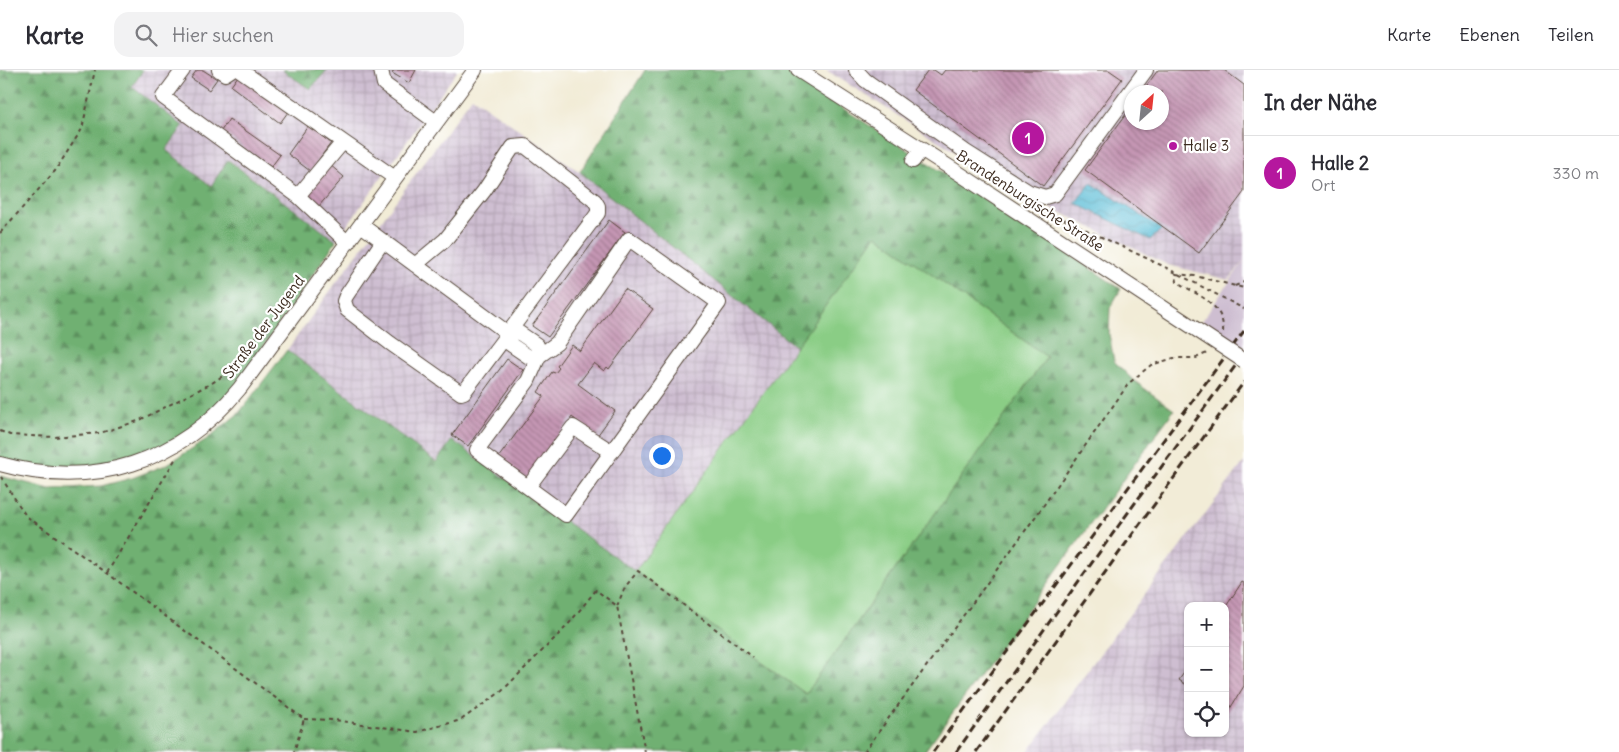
<!DOCTYPE html>
<html lang="de">
<meta charset="utf-8">
<style>
body{margin:0;font-family:Delius,sans-serif;background:#f2f2f3;color:#2b2b33}
.controls{position:absolute;right:15px;bottom:15px;display:grid;overflow:hidden;border-radius:10px;box-shadow:0 1px 4px #0004}
.controls button{width:45px;height:45px;display:grid;place-items:center;padding:0;border:0;border-bottom:1px solid #e1e1e2;background:#fff;color:#2b2b33;font:25px sans-serif}
.compass{position:absolute;left:1124px;top:15px;width:45px;height:45px;border-radius:50%;background:#fff;box-shadow:0 1px 4px #0004;rotate:27deg}
.you{position:absolute;left:661px;top:385px;width:18px;height:18px;margin:-12px;border:4px solid #fff;border-radius:50%;background:#1a73e8;box-shadow:0 0 0 8px #1a73e833}
.badge{display:grid;place-items:center;width:32px;height:32px;border-radius:50%;background:#b5179e;color:#fff;font-size:16px;font-weight:700}
.pin{position:absolute;translate:-50% -50%;border:2px solid #fff;box-shadow:0 1px 5px #0006}
.list{margin:0;padding:0;list-style:none}
h2{display:flex;justify-content:space-between;align-items:center;height:65px;margin:0;padding:0 20px;font-size:21px}
h2 small{font-size:16px;font-weight:400;color:#7c7c81}
.list li{display:grid;grid-template-columns:32px 1fr auto;gap:15px;align-items:center;box-sizing:border-box;height:75px;padding:0 20px;border-top:1px solid #e1e1e2}
.list b{display:block;font-size:19px;white-space:nowrap}
.list p{margin:0;font-size:16px;white-space:nowrap;color:#7c7c81}
.list em{font-size:16px;font-style:normal;color:#7c7c81}
.icon{flex:none;width:28px;height:28px;fill:none;stroke:currentColor;stroke-width:2;stroke-linecap:round;stroke-linejoin:round}
.map{position:relative;flex:none;width:1244px;height:682px;overflow:hidden}
header{display:flex;align-items:center;gap:30px;box-sizing:border-box;height:70px;padding:0 25px;background:#fff;border-bottom:1px solid #e1e1e2}
header strong{font-size:24px}
nav{display:flex;gap:28px;margin-inline-start:auto;font-size:18px}
.search{width:350px;height:45px;background:#f2f2f3;display:flex;align-items:center;gap:12px;box-sizing:border-box;padding:0 18px;border-radius:15px;color:#7c7c81;font-size:19px}
main{display:flex}
aside{flex:1;background:#fff}
.map>svg:first-child{display:block}
.industrial{fill:url(#industrial-grid);fill-rule:evenodd}
.railway{fill:#cebed1}
.grass{fill:#8acd85;stroke:#627c52}
.forest{fill:url(#forest-firs);stroke:#556d48}
.water{fill:url(#water-waves);stroke:#49727a}
.building{fill:url(#building-back-hatch)}
.lines{fill:none;stroke-linecap:round;stroke-linejoin:round}
.minor-casing{stroke:#56473a;stroke-width:16}
.path{stroke:#56473a;stroke-width:2;stroke-dasharray:4 4;stroke-linecap:butt}
.minor{stroke:#fff;stroke-width:14}
.rail{stroke:#3b2a1e;stroke-width:3;stroke-dasharray:8 4;stroke-linecap:butt}
.minor-bridge-casing{stroke:#56473a;stroke-width:16;stroke-linecap:butt}
.minor-bridge{stroke:#fff;stroke-width:14}
.poi-dot{fill:#b5179e;stroke:#fff;stroke-width:2}
.labels{text-anchor:middle;stroke-width:4.5;stroke-linejoin:round;paint-order:stroke}
.poi-label{font-size:15px;fill:#3b2a1e;stroke:#fff;text-anchor:start}
.street-label{font-size:15px;fill:#3b2a1e;stroke:#fff}
</style>
<header>
<strong>Karte</strong>
<div class="search"><svg class="icon" aria-label="search" viewBox="0 0 24 24"><circle cx="10" cy="10" r="6"/><path d="M15 15l6 6"/></svg>Hier suchen</div>
<nav><a>Karte</a><a>Ebenen</a><a>Teilen</a></nav>
</header>
<main>
<div class="map">
<svg width="1244" height="682" viewBox="0 0 1244 682">
<defs>
<pattern id="industrial-grid" width="8" height="8" patternUnits="userSpaceOnUse" patternTransform="scale(1.25)"><rect width="8" height="8" fill="#cebed1"/><path d="M0 4h8M4 0v8" fill="none" stroke="#b2a3b3"/></pattern>
<pattern id="forest-firs" width="22" height="20" patternUnits="userSpaceOnUse" patternTransform="scale(1.25)"><rect width="22" height="20" fill="#6fb072"/><path d="M5 1l3.5 6h-7zM16 11l3.5 6h-7z" fill="#5c8f5d"/></pattern>
<pattern id="water-waves" width="16" height="10" patternUnits="userSpaceOnUse" patternTransform="scale(1.25)"><rect width="16" height="10" fill="#57bbd5"/><path d="M0 5q4-4 8 0t8 0" fill="none" stroke="#4998ac"/></pattern>
<pattern id="building-back-hatch" width="6" height="6" patternUnits="userSpaceOnUse" patternTransform="scale(1.25)"><rect width="6" height="6" fill="#c596b4"/><path d="M-1 5l2 2M0 0l6 6M5-1l2 2" fill="none" stroke="#a17b92"/></pattern>
</defs>
<rect width="100%" height="100%" fill="#fff"/>
<filter id="ink" filterUnits="userSpaceOnUse"><feTurbulence type="fractalNoise" baseFrequency=".02" numOctaves="2"/><feDisplacementMap in="SourceGraphic" scale="10" xChannelSelector="R" yChannelSelector="G"/><feConvolveMatrix kernelMatrix="1 2 1 2 8 2 1 2 1" color-interpolation-filters="sRGB"/></filter>
<filter id="wash" filterUnits="userSpaceOnUse"><feTurbulence type="fractalNoise" baseFrequency=".0096" numOctaves="4" result="noise"/><feDisplacementMap in="SourceGraphic" scale="20" xChannelSelector="R" yChannelSelector="G"/><feGaussianBlur stdDeviation="1.12" result="paint"/><feColorMatrix in="noise" values="0 0 0 0 0 0 0 0 0 0 0 0 0 0 0 0 0 1.4 0 .05"/><feComposite in="paint" operator="in"/></filter>
<g filter="url(#wash)">
<rect width="100%" height="100%" fill="#f2ecd7"/>
<!-- industrial -->
<path class="industrial" d="M 143,0 L 282,0 L 310,19 L 327,0 L 458,0 L 336,171 L 229,90 L 211,116 L 166,80 L 183,56 L 132,17 Z
M 826,0 L 1244,0 L 1244,191 L 1229,210 L 1168,195 L 1019,122 ZM 1132,22 L 1162,22 L 1162,52 L 1132,52 Z
M 472,27 L 580,102 L 796,277 L 635,502 L 452,370 L 436,392 L 287,280 Z
M 1244,392 L 1244,682 L 1028,682 L 1090,597 ZM 1188,536 L 1225,536 L 1225,663 L 1188,663 Z"/>
<!-- railway -->
<path class="railway" d="M 1244,191 L 1244,278 L 1202,251 Z"/>
<!-- grass -->
<path class="grass" d="M 876,165 L 1047,287 L 806,624 L 635,502 Z"/>
<!-- forest -->
<path class="forest" d="M 0,0 L 143,0 L 132,17 L 183,56 L 166,80 L 211,116 L 228,90 L 336,171 L 237,315 L 193,359 L 156,380 L 105,397 L 38,398 L 0,388 Z
M 282,0 L 327,0 L 310,19 Z
M 645,0 L 783,0 L 1053,173 L 1121,219 L 1110,238 L 1109,264 L 1114,291 L 1133,310 L 1174,340 L 924,682 L 0,682 L 0,406 L 50,419 L 101,416 L 132,408 L 166,395 L 207,369 L 239,343 L 287,280 L 436,392 L 452,370 L 806,624 L 1047,287 L 876,165 L 796,277 L 580,102 Z"/>
<!-- water -->
<path class="water" d="M 1091,113 L 1162,159 L 1150,170 L 1075,133 Z"/>
<g id="blocks">
<!-- building -->
<path class="building" d="M 197,0 L 203,0 L 217,9 L 209,20 L 191,8 Z
M 394,0 L 416,0 L 409,13 L 392,3 Z
M 928,0 L 934,0 L 941,5 L 945,0 L 1109,0 L 1122,9 L 1043,116 L 913,20 Z
M 1158,0 L 1224,0 L 1244,15 L 1244,122 L 1199,183 L 1085,100 L 1132,36 L 1132,52 L 1162,52 L 1162,22 L 1142,22 Z
M 238,6 L 288,42 L 280,53 L 231,16 Z
M 229,49 L 280,85 L 271,97 L 221,61 Z
M 308,56 L 331,73 L 310,101 L 288,84 Z
M 329,94 L 344,107 L 318,137 L 303,124 Z
M 609,150 L 625,162 L 548,267 L 532,256 Z
M 625,219 L 653,239 L 609,299 L 607,297 L 604,301 L 594,293 L 578,314 L 615,341 L 597,366 L 572,347 L 526,409 L 498,388 L 544,326 L 538,322 L 552,302 L 555,303 L 559,298 L 557,296 L 572,275 L 580,281 Z
M 507,289 L 523,300 L 468,376 L 452,365 Z
M 1242,512 L 1244,513 L 1244,616 L 1228,642 L 1225,640 L 1225,538 Z
M 1188,597 L 1188,616 L 1179,610 Z"/>
</g>
</g>
<g filter="url(#ink)">
<use href="#blocks" fill-opacity="0" stroke="#56473a" stroke-width="1"/>
<g class="lines">
<defs>
<path id="minor" d="M 183,0 L 163,27 L 298,126 L 348,173
M 219,0 L 225,4 L 231,0
M 240,0 L 395,108
M 381,0 L 384,14 L 436,52
M 798,0 L 960,104 L 1194,258
M 856,0 L 865,10 L 966,82 L 1029,122 L 1045,127 L 1055,124 L 1146,0
M 913,91 L 921,80
M 298,126 L 343,72
M 361,155 L 509,264 L 510,274 L 529,287 L 539,286 L 537,275 L 518,262 L 509,264
M 629,169 L 719,233 L 566,445 L 477,380 L 528,311 L 539,286 L 557,273 Z
M 383,171 L 346,226 L 344,231 L 347,240 L 390,273 L 461,323 L 464,322 L 598,143 L 598,136 L 595,131 L 525,76 L 513,77 L 484,121 L 445,170 L 415,195
M 0,394 C 93,420 179,393 240,318 L 475,0
M 528,417 L 573,357 L 612,382"/>
</defs>
<!-- minor casing -->
<use href="#minor" class="minor-casing"/>
<!-- path -->
<path class="path" d="M 1042,139 L 1163,196 L 1244,239
M 0,163 L 55,101 L 82,59 L 95,0
M 1235,216 L 1244,212
M 1223,262 C 1225,234 1197,225 1177,212 L 1176,204 L 1195,206 L 1244,218
M 0,361 L 10,365 L 54,367 L 100,363 L 138,351 L 212,313 L 230,301 L 260,262 L 272,249 L 279,245
M 1,407 L 26,446 L 107,503 L 304,649 L 294,682
M 107,503 L 176,388
M 617,536 L 625,517 L 638,501 L 753,587
M 304,649 L 334,650 L 417,662 L 461,650 L 502,621 L 567,556 L 596,520 L 617,536 L 645,682
M 864,682 L 1041,439 L 1129,313 L 1151,295 L 1174,288 L 1196,288 L 1209,282"/>
<!-- minor -->
<use href="#minor" class="minor"/>
<!-- rail -->
<path class="rail" d="M 933,682 L 1244,261
M 956,682 L 1119,455 L 1244,284
M 976,682 L 1132,465 L 1244,312"/>
<defs>
<path id="minor-bridge" d="M 1194,258 L 1244,291"/>
</defs>
<!-- minor-bridge casing -->
<use href="#minor-bridge" class="minor-bridge-casing"/>
<!-- minor-bridge -->
<use href="#minor-bridge" class="minor-bridge"/>
</g>
</g>
<!-- markers -->
<circle class="poi-dot" cx="1173" cy="76" r="5"/>
<g class="labels">
<!-- poi labels -->
<g class="poi-label">
<text x="1183" y="81">Halle 3</text>
</g>
<!-- street labels -->
<g class="street-label">
<text transform="translate(1030 131) rotate(33)" y="5">Brandenburgische Straße</text>
<text transform="translate(264 257) rotate(-53)" y="5">Straße der Jugend</text>
</g>
</g>
</svg>
<div class="controls">
<button>+</button>
<button>−</button>
<button><svg class="icon" aria-label="locate" viewBox="0 0 24 24"><circle cx="12" cy="12" r="6"/><path d="M12 2v4M12 18v4M2 12h4M18 12h4"/></svg></button>
</div>
<svg class="compass" viewBox="-18 -18 36 36"><path d="M0-13l5 13h-10z" fill="#e53935"/><path d="M0 13l5-13h-10z" fill="#7c7c81"/></svg>
<div class="you"></div>
<div class="pin badge" style="left:1028px;top:68px">1</div>
</div>
<aside>
<h2>In der Nähe<small></small></h2>
<ul class="list">
<li><span class="badge">1</span><div><b>Halle 2</b><p>Ort</p></div><em>330 m</em></li>
</ul>
</aside>
</main>
